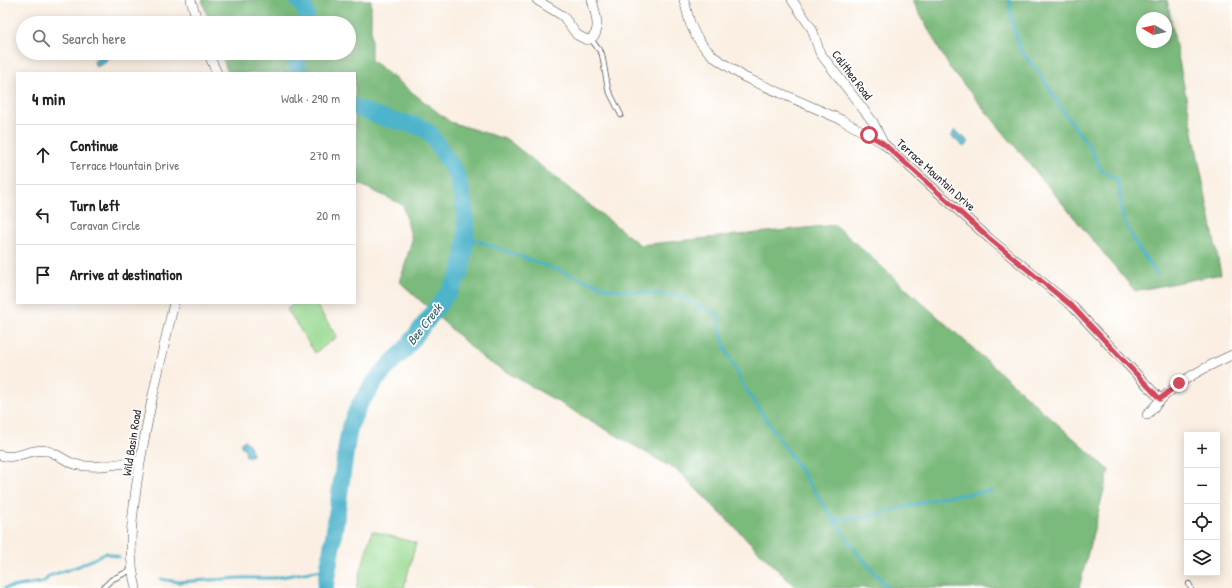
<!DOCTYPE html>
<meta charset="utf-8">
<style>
body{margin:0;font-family:"Patrick Hand",sans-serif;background:#f2f2f2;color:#202124}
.controls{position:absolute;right:12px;bottom:12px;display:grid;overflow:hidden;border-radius:0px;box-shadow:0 2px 10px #0003}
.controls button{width:36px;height:36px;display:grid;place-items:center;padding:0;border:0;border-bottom:1px solid #e0e0e0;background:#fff;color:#202124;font:20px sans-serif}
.compass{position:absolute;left:1136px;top:12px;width:36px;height:36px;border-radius:50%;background:#fff;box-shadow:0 2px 10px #0003;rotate:279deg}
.stop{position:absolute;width:12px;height:12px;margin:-9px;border:3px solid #d1495b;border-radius:50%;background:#fff}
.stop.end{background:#d1495b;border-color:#fff;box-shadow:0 1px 4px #0008}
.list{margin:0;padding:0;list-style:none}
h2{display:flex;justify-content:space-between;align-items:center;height:52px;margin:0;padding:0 16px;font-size:17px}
h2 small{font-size:13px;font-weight:400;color:#757577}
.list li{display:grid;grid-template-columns:26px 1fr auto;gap:12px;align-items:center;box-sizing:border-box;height:60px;padding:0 16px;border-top:1px solid #e0e0e0}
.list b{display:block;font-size:15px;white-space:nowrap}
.list p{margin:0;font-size:13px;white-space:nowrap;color:#757577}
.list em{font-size:13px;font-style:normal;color:#757577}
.icon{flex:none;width:22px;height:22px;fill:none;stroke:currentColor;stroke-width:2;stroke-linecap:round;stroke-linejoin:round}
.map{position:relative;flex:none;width:1232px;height:588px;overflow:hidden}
.search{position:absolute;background:#fff;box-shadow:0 2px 10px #0003;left:16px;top:16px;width:340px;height:44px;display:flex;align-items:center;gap:10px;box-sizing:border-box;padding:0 14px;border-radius:22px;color:#757577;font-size:15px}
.panel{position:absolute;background:#fff;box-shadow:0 2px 10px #0003;left:16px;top:72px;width:340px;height:232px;border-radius:0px}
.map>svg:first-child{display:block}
.green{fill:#99da91;stroke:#62825e}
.forest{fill:#7aba7b;stroke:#527253;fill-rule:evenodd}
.water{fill:#4db4cb;stroke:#3c707b}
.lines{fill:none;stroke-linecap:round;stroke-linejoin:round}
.stream{stroke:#4db4cb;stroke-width:3}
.river{stroke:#4db4cb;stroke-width:17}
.lane-casing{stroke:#4a4846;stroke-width:6}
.street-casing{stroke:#4a4846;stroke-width:10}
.lane{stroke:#fff;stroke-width:4.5}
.street{stroke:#fff;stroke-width:9}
.route{stroke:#d1495b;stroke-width:5}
.labels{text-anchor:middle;stroke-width:3.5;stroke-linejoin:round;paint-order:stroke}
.street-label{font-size:12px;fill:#2b2b2b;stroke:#fff}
.water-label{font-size:13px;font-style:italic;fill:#39626b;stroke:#fff}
</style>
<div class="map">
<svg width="1232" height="588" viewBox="0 0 1232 588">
<rect width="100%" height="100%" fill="#fff"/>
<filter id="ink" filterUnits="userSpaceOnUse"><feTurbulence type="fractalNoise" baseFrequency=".025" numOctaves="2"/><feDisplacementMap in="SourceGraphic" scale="8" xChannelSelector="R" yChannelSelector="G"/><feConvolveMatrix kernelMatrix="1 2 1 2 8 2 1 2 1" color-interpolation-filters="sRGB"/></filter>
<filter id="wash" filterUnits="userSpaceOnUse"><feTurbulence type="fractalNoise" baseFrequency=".012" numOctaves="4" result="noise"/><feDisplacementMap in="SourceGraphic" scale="16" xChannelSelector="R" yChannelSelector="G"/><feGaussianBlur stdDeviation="0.9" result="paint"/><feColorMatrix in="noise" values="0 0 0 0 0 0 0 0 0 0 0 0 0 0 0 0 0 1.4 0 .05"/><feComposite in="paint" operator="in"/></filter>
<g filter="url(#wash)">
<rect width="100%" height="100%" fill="#faefe2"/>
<!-- green -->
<path class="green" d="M 295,303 L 315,303 L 337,337 L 315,353 L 287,309 Z
M 372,531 L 416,543 L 404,588 L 356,588 Z"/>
<!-- forest -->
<path class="forest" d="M 202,0 L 371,0 L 371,60 L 450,122 L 508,140 L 640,245 L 835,225 L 1109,470 L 1079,588 L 796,588 L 678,471 L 484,359 L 400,282 L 412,240 L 403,205 L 355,182 L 355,73 L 228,73 L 221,53 L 349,53 L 349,23 L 210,23 Z
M 912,0 L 1167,0 L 1221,274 L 1135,291 L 950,68 ZM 1142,18 L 1166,18 L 1166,42 L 1142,42 Z"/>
<!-- water -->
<path class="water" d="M 104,54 L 108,57 L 105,63 L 96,67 L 94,62 L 99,55 Z
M 955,130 L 969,142 L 964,147 L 951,136 Z
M 244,440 C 250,444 252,448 252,455 L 249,457 L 246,456 L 245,449 L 241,446 L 241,443 Z"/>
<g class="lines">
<!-- stream -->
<path class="stream" d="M 1009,0 L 1012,21 L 1021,51 L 1041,75 L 1063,111 L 1091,149 L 1101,170 L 1118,180 L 1123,218 L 1136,245 L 1157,274
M 466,238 L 475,240 L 610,289 L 677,296 L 717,314 L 725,348 L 743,385 L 834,520 L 864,518 L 942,497 L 991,491
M 834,520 L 855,550 L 888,588
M 161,579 L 178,582 L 241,578 L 274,578 L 328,569
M 5,588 L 44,582 L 49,576 L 79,566 L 106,553 L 119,557"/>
<!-- river -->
<path class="river" d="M 298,0 C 305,7 309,14 305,23
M 297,53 L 297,65 L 300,73
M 325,588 L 333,540 L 347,442 L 350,426 L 359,405 L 376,380 L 392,362 L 403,352 L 448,293 L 459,276 L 462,267 L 466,238 L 465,211 L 460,186 L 457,175 L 430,133 C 419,124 404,123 391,120 C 379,117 367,112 355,107"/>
</g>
</g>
<g filter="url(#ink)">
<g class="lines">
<defs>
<path id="lane" d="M 591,39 L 602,54 L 608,89 L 621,115
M 1189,584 L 1191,588
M 103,588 L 111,580 L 133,569"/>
<path id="street" d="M 191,0 L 198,23
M 537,0 L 563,16 L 577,35 L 587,40 C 604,36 595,12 592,0
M 684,0 L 690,23 L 696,36 L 704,47 L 714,57 L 744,77 L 842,120 L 883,143 L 990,239 L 1073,307 L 1160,399
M 792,0 L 812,29 L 820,53 L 873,122 L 883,143
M 208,53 L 217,73
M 1147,415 C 1172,384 1197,371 1232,355
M 0,455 C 16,461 31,447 48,451 C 59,454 68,464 79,465 C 99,469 120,463 140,461
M 136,588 C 127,553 132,517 137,482 C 146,421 160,363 174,303"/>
</defs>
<!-- lane casing -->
<use href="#lane" class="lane-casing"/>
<!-- street casing -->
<use href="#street" class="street-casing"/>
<!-- lane -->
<use href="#lane" class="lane"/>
<!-- street -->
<use href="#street" class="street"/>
</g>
</g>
<g class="lines" filter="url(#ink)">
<!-- route -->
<path class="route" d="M 869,135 L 883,143 L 990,239 L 1073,307 L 1160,399 L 1179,383"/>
</g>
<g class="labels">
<!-- street labels -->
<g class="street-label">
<text transform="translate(852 75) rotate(53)" y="4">Calithea Road</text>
<text transform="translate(936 175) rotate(42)" y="4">Terrace Mountain Drive</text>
<text transform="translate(132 443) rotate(-81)" y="4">Wild Basin Road</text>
</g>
<!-- water labels -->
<g class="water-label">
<text transform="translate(424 324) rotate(-52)" y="5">Bee Creek</text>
</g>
</g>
</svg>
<div class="controls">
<button>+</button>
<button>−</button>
<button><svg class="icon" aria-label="locate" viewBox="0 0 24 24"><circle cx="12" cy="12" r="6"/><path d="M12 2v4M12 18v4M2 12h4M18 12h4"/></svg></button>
<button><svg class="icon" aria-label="layers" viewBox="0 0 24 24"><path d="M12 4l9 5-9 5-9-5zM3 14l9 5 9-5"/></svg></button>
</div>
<svg class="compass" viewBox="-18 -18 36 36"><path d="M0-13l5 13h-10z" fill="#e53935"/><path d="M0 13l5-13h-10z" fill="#757577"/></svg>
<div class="stop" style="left:869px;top:135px"></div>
<div class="stop end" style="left:1179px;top:383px"></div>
<div class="search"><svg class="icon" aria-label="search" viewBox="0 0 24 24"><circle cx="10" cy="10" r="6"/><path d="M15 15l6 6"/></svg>Search here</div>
<section class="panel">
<h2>4 min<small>Walk · 290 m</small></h2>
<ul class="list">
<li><svg class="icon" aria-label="ahead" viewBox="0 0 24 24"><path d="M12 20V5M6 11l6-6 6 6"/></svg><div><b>Continue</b><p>Terrace Mountain Drive</p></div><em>270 m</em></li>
<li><svg class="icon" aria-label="left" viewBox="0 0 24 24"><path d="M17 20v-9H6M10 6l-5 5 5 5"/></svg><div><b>Turn left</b><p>Caravan Circle</p></div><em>20 m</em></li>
<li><svg class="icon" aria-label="arrive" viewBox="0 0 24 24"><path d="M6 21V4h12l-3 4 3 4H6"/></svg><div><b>Arrive at destination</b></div></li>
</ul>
</section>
</div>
